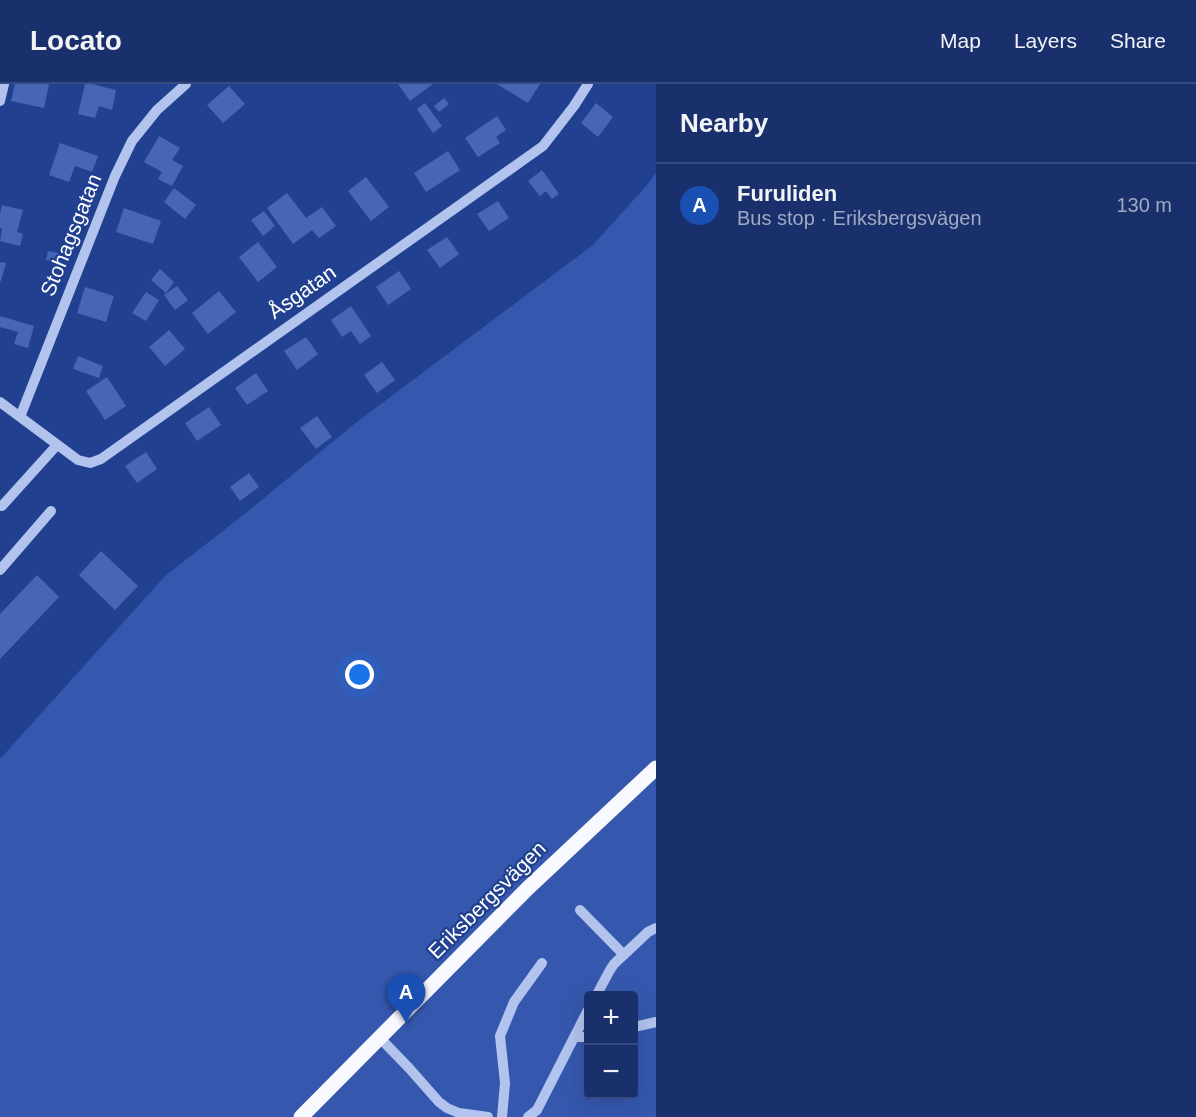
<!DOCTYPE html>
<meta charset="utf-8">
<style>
body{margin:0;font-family:Arial,sans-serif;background:#223872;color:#f1f3f6}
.controls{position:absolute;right:18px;bottom:18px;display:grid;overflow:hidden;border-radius:6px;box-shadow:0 6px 24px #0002}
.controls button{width:54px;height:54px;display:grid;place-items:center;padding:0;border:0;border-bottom:2px solid #374b7f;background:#19306c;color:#f1f3f6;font:30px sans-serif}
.you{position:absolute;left:360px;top:591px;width:21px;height:21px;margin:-15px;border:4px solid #fff;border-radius:50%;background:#1a73e8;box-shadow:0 0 0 9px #1a73e833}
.badge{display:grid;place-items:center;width:39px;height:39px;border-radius:50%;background:#f9e874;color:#fff;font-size:20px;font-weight:700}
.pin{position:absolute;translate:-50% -50px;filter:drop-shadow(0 2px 3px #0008)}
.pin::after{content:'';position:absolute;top:32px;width:21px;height:18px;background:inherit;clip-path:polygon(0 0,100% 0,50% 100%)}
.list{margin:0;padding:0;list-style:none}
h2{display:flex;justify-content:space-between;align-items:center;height:78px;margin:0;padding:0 24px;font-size:26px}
h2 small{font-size:20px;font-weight:400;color:#9fa9c2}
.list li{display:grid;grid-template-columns:39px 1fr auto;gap:18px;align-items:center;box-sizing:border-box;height:84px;padding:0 24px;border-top:2px solid #374b7f}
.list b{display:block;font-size:22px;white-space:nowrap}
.list p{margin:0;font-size:20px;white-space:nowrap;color:#9fa9c2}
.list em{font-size:20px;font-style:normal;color:#9fa9c2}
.map{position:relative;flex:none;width:656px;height:1033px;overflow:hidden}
header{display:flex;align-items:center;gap:36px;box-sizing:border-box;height:84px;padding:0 30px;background:#19306c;border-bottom:2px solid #374b7f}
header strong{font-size:28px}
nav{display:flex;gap:33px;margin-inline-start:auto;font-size:21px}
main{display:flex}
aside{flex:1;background:#19306c}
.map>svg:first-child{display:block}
.green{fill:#3558ae;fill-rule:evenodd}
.building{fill:#4666b5}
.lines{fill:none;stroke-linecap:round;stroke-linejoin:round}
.minor{stroke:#b2c3ed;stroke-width:10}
.major{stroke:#f8f9ff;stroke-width:15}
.labels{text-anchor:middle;stroke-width:4.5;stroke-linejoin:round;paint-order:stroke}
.street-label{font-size:21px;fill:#fff;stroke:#214090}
</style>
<header>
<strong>Locato</strong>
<nav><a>Map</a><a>Layers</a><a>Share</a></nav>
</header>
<main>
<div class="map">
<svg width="656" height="1033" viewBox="0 0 656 1033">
<rect width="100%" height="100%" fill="#214090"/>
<!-- green -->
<path class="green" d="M 656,89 L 656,1033 L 0,1033 L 0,675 L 165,492 L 242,432 L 353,341 L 593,161 L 647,101 ZM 588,912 L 634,912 L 634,1010 L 588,1010 Z"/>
<!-- building -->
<path class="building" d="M 15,0 L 49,0 L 44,24 L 11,17 Z
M 85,0 L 92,0 L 116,6 L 112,26 L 99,22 L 95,34 L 78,30 Z
M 398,0 L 433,0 L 410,17 Z
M 497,0 L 540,0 L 528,19 Z
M 229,2 L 245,20 L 223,39 L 207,21 Z
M 444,14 L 449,20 L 439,28 L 434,22 Z
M 425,19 L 442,42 L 433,49 L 417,25 Z
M 596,19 L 613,33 L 598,53 L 581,39 Z
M 497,32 L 506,46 L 496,53 L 500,59 L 478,73 L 465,54 Z
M 159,52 L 180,64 L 172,76 L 183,82 L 172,102 L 158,95 L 162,88 L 144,78 Z
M 60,59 L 98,72 L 92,88 L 75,82 L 69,98 L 49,91 Z
M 448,67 L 460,86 L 426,108 L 414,89 Z
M 542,86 L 559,110 L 552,115 L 546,107 L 540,112 L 528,97 Z
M 366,93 L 389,123 L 371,137 L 348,107 Z
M 174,104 L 196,121 L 185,135 L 164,118 Z
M 287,109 L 306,134 L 322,123 L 336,142 L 319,154 L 312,146 L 293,160 L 267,124 Z
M 498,117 L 509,134 L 489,147 L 477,130 Z
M 2,121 L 23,126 L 17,148 L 23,150 L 20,162 L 0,157 L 2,145 L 0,144 L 0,130 Z
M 124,124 L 161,137 L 153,160 L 116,148 Z
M 264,127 L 275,142 L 263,152 L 251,136 Z
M 447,153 L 459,170 L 440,184 L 427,166 Z
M 258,158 L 277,183 L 258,198 L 239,173 Z
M 48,167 L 59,169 L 57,179 L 46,176 Z
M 0,178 L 6,179 L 1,197 L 0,197 Z
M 160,185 L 174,198 L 166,209 L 151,196 Z
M 399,187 L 411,205 L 388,221 L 376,203 Z
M 177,202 L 188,216 L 175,226 L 164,211 Z
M 85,203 L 114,212 L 106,238 L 77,229 Z
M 219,207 L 236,228 L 208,250 L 192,229 Z
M 146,208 L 159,216 L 146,237 L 132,229 Z
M 351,222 L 371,252 L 360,260 L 351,247 L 342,253 L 331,236 Z
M 0,232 L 34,242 L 28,264 L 14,260 L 18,248 L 0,243 Z
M 169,246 L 185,265 L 165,282 L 149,263 Z
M 306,253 L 318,270 L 297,286 L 284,267 Z
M 78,272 L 103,282 L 99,294 L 73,285 Z
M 382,278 L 395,296 L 377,309 L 364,291 Z
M 256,289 L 268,307 L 247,321 L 235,304 Z
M 107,293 L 126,322 L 105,336 L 86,307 Z
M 209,323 L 221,341 L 197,357 L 185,339 Z
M 317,332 L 332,353 L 316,365 L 300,344 Z
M 146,368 L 157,385 L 137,399 L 125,382 Z
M 249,389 L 259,403 L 240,417 L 230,403 Z
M 101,467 L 138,502 L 115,526 L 79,491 Z
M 37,491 L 59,513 L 0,575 L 0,530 Z"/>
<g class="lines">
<!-- minor -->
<path class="minor" d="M 0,17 L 4,0
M 0,318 L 78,376 L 90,379 L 101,375 L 543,62 L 574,22 L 588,0
M 20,333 L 115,92 L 132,57 L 157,26 L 186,0
M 0,422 L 2,422 L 57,361
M 0,486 L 51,427
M 580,826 L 624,871
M 596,912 L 610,886 L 614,880 L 648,848 L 656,844
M 634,943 L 656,938
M 379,953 L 409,984 L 439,1018 L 447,1024 L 459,1029 L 488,1033
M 574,953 L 588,953
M 502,1033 L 505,999 L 500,952 L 514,918 L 542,879
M 528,1033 L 537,1026 L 588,926"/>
<!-- major -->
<path class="major" d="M 301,1033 L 528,804 L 656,684"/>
</g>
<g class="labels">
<!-- street labels -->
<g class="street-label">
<text transform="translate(71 151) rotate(-68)" y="7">Stohagsgatan</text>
<text transform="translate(302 208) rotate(-35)" y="7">Åsgatan</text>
<text transform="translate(487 816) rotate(-45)" y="7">Eriksbergsvägen</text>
</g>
</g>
</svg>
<div class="controls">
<button>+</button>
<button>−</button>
</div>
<div class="you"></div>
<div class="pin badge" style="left:406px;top:939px;background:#1a4fb4">A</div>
</div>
<aside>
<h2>Nearby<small></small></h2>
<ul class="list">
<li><span class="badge" style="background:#1a4fb4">A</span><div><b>Furuliden</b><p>Bus stop · Eriksbergsvägen</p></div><em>130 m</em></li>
</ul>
</aside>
</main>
